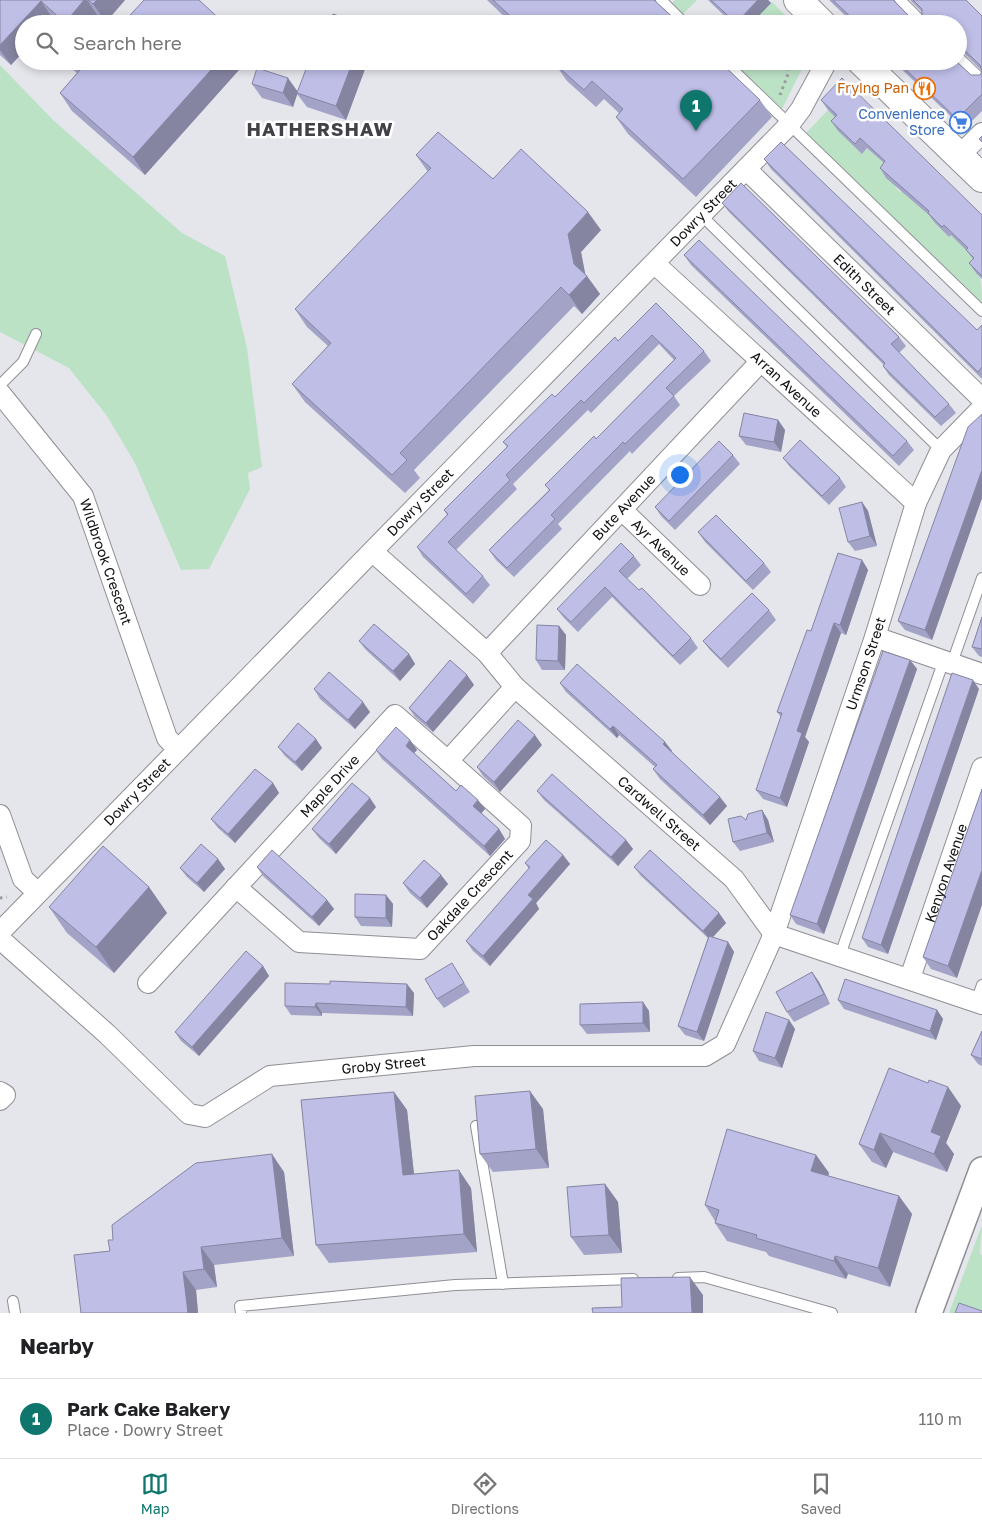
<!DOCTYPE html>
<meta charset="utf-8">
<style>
body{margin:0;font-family:"Golos Text",sans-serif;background:#f2f2f2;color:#202124}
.you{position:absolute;left:679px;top:474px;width:18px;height:18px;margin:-12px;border:4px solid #fff;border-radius:50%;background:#1a73e8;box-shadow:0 0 0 8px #1a73e833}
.badge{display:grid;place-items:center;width:32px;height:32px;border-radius:50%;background:#0f766e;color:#fff;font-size:16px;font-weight:700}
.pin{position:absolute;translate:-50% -41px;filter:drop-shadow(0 1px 2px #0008)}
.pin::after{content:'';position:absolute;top:26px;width:18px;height:15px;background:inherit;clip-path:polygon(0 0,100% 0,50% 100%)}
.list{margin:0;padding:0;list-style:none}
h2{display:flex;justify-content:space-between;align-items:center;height:65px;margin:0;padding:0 20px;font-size:21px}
h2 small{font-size:16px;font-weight:400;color:#757577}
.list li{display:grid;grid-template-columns:32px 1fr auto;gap:15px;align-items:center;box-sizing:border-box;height:80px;padding:0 20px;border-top:1px solid #e0e0e0}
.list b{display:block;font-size:19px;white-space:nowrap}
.list p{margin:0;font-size:16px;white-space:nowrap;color:#757577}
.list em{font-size:16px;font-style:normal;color:#757577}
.icon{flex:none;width:28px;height:28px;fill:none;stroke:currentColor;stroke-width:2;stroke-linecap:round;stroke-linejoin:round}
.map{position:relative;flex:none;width:982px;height:1313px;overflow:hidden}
.search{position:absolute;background:#fff;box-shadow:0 2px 8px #0003;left:15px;right:15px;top:15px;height:55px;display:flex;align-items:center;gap:12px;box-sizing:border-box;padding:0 18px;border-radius:28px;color:#757577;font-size:19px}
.sheet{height:145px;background:#fff}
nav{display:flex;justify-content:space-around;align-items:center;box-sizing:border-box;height:70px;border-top:1px solid #e0e0e0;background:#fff;font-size:14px;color:#757577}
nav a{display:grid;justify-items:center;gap:2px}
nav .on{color:#0f766e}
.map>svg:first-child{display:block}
.green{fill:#bce2c6}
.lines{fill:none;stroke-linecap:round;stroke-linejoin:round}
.service-casing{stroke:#8f8e95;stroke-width:12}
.minor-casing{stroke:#8f8e95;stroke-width:22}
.tertiary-casing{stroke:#8f8e95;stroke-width:28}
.trunk-casing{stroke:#8f8e95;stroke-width:30}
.path{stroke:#99999e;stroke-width:3;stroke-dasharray:2.5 4;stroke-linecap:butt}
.service{stroke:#fff;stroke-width:10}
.minor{stroke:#fff;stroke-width:20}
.tertiary{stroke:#fff;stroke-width:25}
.trunk{stroke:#fff;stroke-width:28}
.wall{fill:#a3a3c7}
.shaded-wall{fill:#8585a2}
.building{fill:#bebee7;stroke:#8585a2}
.labels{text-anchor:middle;stroke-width:5;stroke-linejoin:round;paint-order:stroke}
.food-label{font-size:14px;fill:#c56008;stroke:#fff;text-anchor:end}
.shop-label{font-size:14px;fill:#366cbe;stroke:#fff;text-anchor:end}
.street-label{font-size:14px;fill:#101012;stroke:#fff}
.district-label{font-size:19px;font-weight:bold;letter-spacing:1px;fill:#424147;stroke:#fff}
</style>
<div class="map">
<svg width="982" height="1313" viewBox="0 0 982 1313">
<rect width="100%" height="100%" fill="#e5e5ec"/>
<!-- green -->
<path class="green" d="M 675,0 L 697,0 L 683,14 L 672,3 Z
M 772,2 L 794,24 L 751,24 Z
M 731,61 L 806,61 L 782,109 Z
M 0,65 L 53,120 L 182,233 L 225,256 L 247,348 L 262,467 L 248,473 L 250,489 L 209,569 L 181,570 L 135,463 L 107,416 L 69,368 L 0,332 Z
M 828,110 L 844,125 L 862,153 L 868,148 L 892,171 L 887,178 L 890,182 L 897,176 L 901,181 L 895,187 L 900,192 L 903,190 L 940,217 L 935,223 L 949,237 L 954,231 C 959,240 965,246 971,254 C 981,270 982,286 982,304 L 806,133 Z
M 982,1225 L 980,1254 L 982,1255 L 982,1313 L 949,1313 Z"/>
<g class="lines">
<defs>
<path id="service" d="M 661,0 L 685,24
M 900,0 L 924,24
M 958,57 L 982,80
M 724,61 L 982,311
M 702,216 L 941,450
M 0,385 L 23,362 L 36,334
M 952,663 L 982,578
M 840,955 L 944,660
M 976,1002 L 982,985
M 476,1126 L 503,1284
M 678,1278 L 704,1277 L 832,1313
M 13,1301 L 15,1313
M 241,1313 L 240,1306 L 455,1285 L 633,1279"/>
<g id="minor">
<path d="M 959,156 L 982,133"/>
<path id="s1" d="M 747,170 L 982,399"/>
<path id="s2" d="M 655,264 L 916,503"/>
<path id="s3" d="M 0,393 L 83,496 L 167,738 L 178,749"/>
<path id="s4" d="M 622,510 L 700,585"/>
<path id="s5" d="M 373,552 L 487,653 L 515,687 L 734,879 L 774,934 L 982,1004"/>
<path d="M 875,637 L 982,674"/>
<path id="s6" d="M 487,653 L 761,361"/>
<path d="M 0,815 L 23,879 L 37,892"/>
<path id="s7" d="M 236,887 L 299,942 L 420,949 L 520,841 L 521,826 L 448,761"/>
<path id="s8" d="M 0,932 L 789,125 L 801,109 L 827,61"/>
<path id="s9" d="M 0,939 L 107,1034 L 189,1114 L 205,1117 L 270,1076 L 474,1056 L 705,1056 L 725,1044 L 774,934 L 875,637 L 916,503 L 941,450 L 982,408"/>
<path id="s10" d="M 910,978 L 982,768"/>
<path id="s11" d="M 148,983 L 395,715 L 448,761 L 515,687"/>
<path d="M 0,1092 L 5,1095 L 0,1100"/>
</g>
<path id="tertiary" d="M 929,1313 L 982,1170"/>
<path id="trunk" d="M 798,0 L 822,24
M 861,61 L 982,178"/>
</defs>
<!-- service casing -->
<use href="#service" class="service-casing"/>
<!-- minor casing -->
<use href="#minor" class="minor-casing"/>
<!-- tertiary casing -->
<use href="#tertiary" class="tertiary-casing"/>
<!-- trunk casing -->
<use href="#trunk" class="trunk-casing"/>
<!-- path -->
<path class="path" d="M 780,95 L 788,74 L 789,61
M 0,898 L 7,897"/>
<!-- service -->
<use href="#service" class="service"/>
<!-- minor -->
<use href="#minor" class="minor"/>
<!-- tertiary -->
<use href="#tertiary" class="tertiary"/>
<!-- trunk -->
<use href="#trunk" class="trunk"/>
</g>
<!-- wall -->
<path class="wall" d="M 0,0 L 125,0 L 106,22 L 98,16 L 91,24 L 59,24 L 53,19 L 24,24 L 24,51 L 11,65 L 0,55 Z
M 487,0 L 654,0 L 680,24 L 512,24 Z
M 708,0 L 768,0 L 771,3 L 751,24 L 733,24 Z
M 829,0 L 895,0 L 895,1 L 912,19 L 918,21 L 922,18 L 922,12 L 910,0 L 966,0 L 982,16 L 982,111 L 964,129 L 893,61 L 956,61 L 971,75 L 980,75 L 982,71 L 963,52 L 958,52 L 958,24 L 854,24 Z
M 67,61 L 247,61 L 145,175 L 72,111 L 60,93 L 77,73 L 72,69 Z
M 309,61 L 368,61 L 346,120 L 307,107 L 297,94 L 293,107 L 262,98 L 252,84 L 298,92 Z
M 553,61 L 719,61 L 760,100 L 772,117 L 696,197 L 628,134 L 616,117 L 619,113 L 604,99 L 596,107 L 567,81 Z
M 821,100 L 982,215 L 982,279 L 976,273 L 969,263 L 973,259 L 966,250 L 951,235 L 949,237 L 935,223 L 929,215 L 886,178 L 880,168 L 884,163 L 867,148 L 862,154 L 838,131 L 831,121 L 835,117 L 828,110 Z
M 416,155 L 493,179 L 601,230 L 581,252 L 585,274 L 600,294 L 582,314 L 574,306 L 414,470 L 420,478 L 405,493 L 305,402 L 292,384 L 328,346 L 307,327 L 295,309 L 428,172 Z
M 764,159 L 977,330 L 982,325 L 982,379 L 771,169 Z
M 722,203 L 899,337 L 906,346 L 899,353 L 949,404 L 956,413 L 941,426 L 889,375 L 883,366 L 884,365 L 729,212 Z
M 684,255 L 907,441 L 914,450 L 899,466 L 691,265 Z
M 656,303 L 704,351 L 711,361 L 674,396 L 680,405 L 632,454 L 630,451 L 558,524 L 562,529 L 514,577 L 496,560 L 489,550 L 549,490 L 545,485 L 596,439 L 674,360 L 659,344 L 591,413 L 588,410 L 513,484 L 517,489 L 456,550 L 483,576 L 490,585 L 473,604 L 423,557 L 417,547 L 447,515 L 444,510 L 507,447 L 503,442 L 618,341 Z
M 982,414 L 982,498 L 932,640 L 905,630 L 898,621 Z
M 778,420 L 785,430 L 781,452 L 746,445 L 739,436 Z
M 733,455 L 740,464 L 675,530 L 661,516 L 655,507 Z
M 783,458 L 840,478 L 846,487 L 829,505 L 790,467 Z
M 862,502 L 868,511 L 877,546 L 855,551 L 848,542 Z
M 698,532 L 764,563 L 771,572 L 753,590 L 705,542 Z
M 634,556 L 641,565 L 627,579 L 691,638 L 698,648 L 680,665 L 612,597 L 578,632 L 564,618 L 557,609 Z
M 862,560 L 868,570 L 846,635 L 841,633 L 805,737 L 809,742 L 787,807 L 763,799 L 756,790 L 781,717 L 777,712 L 811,631 Z
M 769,610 L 776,620 L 728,668 L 710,650 L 703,641 Z
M 982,617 L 982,657 L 979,656 L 972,647 Z
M 559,626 L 566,635 L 565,670 L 542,670 L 536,660 Z
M 359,641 L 409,654 L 415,664 L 400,681 L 366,650 Z
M 910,660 L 917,669 L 824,934 L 796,924 L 790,915 Z
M 467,675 L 474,685 L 433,732 L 415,717 L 409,708 Z
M 560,683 L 665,742 L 672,751 L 671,752 L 727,806 L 710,825 L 660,779 L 653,769 L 655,767 L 619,735 L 617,738 L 566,692 Z
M 314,689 L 370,712 L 355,729 L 320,699 Z
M 979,689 L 888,954 L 868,947 L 862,938 Z
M 316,739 L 322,748 L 302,771 L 285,756 L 278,747 Z
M 410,740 L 417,750 L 414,753 L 456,791 L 485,809 L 481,813 L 499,829 L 505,839 L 490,856 L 382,759 L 376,750 Z
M 542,745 L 500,792 L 483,776 L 477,767 Z
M 273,783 L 279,793 L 235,843 L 218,828 L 211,819 Z
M 982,789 L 957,978 L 931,969 L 923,957 Z
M 537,791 L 626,840 L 633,849 L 618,866 L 544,800 Z
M 376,807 L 336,854 L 319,838 L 312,829 Z
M 762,810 L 768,820 L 774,842 L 740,851 L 733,842 L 746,820 Z
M 563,855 L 570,864 L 536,903 L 539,909 L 490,966 L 473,951 L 466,941 L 529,869 L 525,863 Z
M 218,859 L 225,869 L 204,892 L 187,877 L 180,868 Z
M 257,867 L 327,900 L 334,909 L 319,926 L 263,876 Z
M 634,867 L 719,913 L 726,923 L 713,937 L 728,942 L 734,952 L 704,1041 L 685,1035 L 678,1026 L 708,938 L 641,876 Z
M 441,875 L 448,884 L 427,908 L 410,893 L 403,883 Z
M 149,887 L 167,913 L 114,973 L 67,933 L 49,907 Z
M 386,895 L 393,904 L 392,927 L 361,926 L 355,917 Z
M 263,966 L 269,976 L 199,1056 L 181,1041 L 175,1032 Z
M 812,972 L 819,982 L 830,1004 L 794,1022 L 787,1012 Z
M 458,973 L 470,992 L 444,1008 L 437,999 Z
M 414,993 L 413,1016 L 322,1013 L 322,1016 L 291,1015 L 285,1006 Z
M 838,1000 L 937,1010 L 943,1019 L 936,1040 L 844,1009 Z
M 643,1002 L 649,1011 L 650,1032 L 587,1034 L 580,1025 Z
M 789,1020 L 795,1029 L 782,1068 L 759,1061 L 753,1051 Z
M 982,1031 L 982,1066 L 978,1064 L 971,1055 Z
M 928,1083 L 948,1087 L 961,1106 L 946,1143 L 954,1154 L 947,1172 L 893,1152 L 886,1168 L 872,1162 L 859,1144 Z
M 394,1092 L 407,1110 L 414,1174 L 471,1188 L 477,1252 L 329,1263 L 316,1245 Z
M 543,1109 L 549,1168 L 493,1172 L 480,1154 Z
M 816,1155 L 829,1173 L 828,1176 L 899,1196 L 912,1214 L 890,1287 L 848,1274 L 846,1279 L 769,1256 L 766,1252 L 727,1241 L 715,1223 L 715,1221 L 705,1205 Z
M 284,1172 L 294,1256 L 214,1265 L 217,1287 L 196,1290 L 198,1313 L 81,1313 L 110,1251 L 113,1240 Z
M 605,1184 L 618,1202 L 622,1253 L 584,1255 L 571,1237 Z"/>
<!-- shaded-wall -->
<path class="shaded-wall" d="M 84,0 L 87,0 L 98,16 L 91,24 L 65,24 L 65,23 Z
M 97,0 L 125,0 L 106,22 L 93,4 Z
M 758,0 L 768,0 L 771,3 L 751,24 L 736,24 Z
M 41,1 L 53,19 L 48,24 L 24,24 L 24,51 L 11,65 L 0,50 L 0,45 Z
M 219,61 L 247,61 L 145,175 L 133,157 Z
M 353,61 L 368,61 L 346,120 L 336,106 Z
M 288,78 L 298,92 L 293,107 L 283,93 Z
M 588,212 L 601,230 L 581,252 L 586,278 L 587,276 L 600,294 L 582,314 L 569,295 L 574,264 L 568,234 Z
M 778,420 L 785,430 L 781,452 L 774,442 Z
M 982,470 L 982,498 L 932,640 L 925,630 Z
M 862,502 L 868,511 L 877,546 L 870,536 Z
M 862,560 L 868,570 L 846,635 L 840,625 Z
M 834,623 L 841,633 L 805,737 L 809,742 L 787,807 L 780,798 L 797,731 Z
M 559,626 L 566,635 L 565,670 L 558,661 Z
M 409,654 L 415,664 L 400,681 L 393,671 Z
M 910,660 L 917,669 L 824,934 L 817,924 Z
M 467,675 L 474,685 L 433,732 L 426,723 Z
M 973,680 L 979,689 L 888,954 L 881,945 Z
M 363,702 L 370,712 L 355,729 L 348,720 Z
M 613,726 L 619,735 L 617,738 L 610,729 Z
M 535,735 L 542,745 L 500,792 L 494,782 Z
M 316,739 L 322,748 L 302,771 L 295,762 Z
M 410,740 L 417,750 L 412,755 L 406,746 Z
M 665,742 L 672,751 L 670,754 L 663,744 Z
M 273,783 L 279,793 L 235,843 L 228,834 Z
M 720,797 L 727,806 L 710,825 L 703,815 Z
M 370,798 L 376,807 L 336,854 L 329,844 Z
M 478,800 L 485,809 L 480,815 L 473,806 Z
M 762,810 L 768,820 L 774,842 L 767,833 Z
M 499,829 L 505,839 L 490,856 L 484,846 Z
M 626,840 L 633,849 L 618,866 L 611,857 Z
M 563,855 L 570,864 L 536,903 L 539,909 L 490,966 L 483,956 L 528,895 Z
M 218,859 L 225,869 L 204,892 L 197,883 Z
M 982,870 L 982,905 L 957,978 L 948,966 Z
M 441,875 L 448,884 L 427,908 L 420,898 Z
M 149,887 L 167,913 L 114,973 L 96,947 Z
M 386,895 L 393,904 L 392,927 L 386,918 Z
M 327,900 L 334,909 L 319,926 L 312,917 Z
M 719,913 L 726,923 L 710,940 L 703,931 Z
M 728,942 L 734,952 L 704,1041 L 697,1032 Z
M 263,966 L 269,976 L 199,1056 L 192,1047 Z
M 812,972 L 819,982 L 830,1004 L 824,994 Z
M 407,984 L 414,993 L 413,1016 L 406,1007 Z
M 643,1002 L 649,1011 L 650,1032 L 643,1023 Z
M 316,1003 L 322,1013 L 322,1016 L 315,1007 Z
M 937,1010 L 943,1019 L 936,1040 L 930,1031 Z
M 789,1020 L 795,1029 L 782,1068 L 775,1058 Z
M 948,1087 L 961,1106 L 946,1143 L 954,1154 L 947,1172 L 934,1154 L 931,1132 Z
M 530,1091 L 543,1109 L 549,1168 L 536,1149 Z
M 394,1092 L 407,1110 L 416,1193 L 403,1175 Z
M 880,1133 L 893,1152 L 886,1168 L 874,1150 Z
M 272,1154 L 284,1172 L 294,1256 L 282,1238 Z
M 816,1155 L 829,1173 L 824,1189 L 811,1171 Z
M 459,1170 L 471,1188 L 477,1252 L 464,1234 Z
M 605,1184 L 618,1202 L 622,1253 L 609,1235 Z
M 899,1196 L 912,1214 L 890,1287 L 878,1268 Z
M 201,1247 L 214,1265 L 217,1287 L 204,1269 Z
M 835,1256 L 848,1274 L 846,1279 L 834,1261 Z
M 183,1272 L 196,1290 L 198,1313 L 188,1313 Z
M 690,1277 L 703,1295 L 703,1313 L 692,1313 Z"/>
<!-- building -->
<path class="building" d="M 0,0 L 84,0 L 65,23 L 41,1 L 0,45 Z
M 88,0 L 97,0 L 93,4 Z
M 144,0 L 199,0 L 225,24 L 122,24 Z
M 493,0 L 654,0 L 680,24 L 519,24 Z
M 711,0 L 758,0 L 736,23 Z
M 833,0 L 893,0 L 912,19 L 918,21 L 922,18 L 922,9 L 913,0 L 966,0 L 982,16 L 982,94 L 957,119 L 897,61 L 956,61 L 971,75 L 980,75 L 982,71 L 980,65 L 958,44 L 958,24 L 858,24 Z
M 333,14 L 354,21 L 354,24 L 324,24 L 324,22 L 329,23 Z
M 71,61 L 219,61 L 133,157 L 60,93 L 80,70 Z
M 309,61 L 353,61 L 336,106 L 297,93 Z
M 556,61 L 719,61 L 760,100 L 683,179 L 616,117 L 623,109 L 592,81 L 584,90 L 554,63 Z
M 257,68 L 288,78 L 283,93 L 252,84 Z
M 842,78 L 982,215 L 982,276 L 969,263 L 974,258 L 966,250 L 968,248 L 944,225 L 942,227 L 928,213 L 929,211 L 880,168 L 885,161 L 860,138 L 855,144 L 831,121 L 837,115 L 821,100 Z
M 438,132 L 493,179 L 521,149 L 588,212 L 568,234 L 574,264 L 587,276 L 569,295 L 561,287 L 400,453 L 407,460 L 392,475 L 292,384 L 331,343 L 295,309 L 431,168 L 416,155 Z
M 982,136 L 982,142 L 979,139 Z
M 781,142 L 977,330 L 982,325 L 982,367 L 978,372 L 764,159 Z
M 741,183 L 899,337 L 891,344 L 949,404 L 935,417 L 883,366 L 885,363 L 722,203 Z
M 699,240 L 907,441 L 893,456 L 684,255 Z
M 656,303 L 704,351 L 666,388 L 674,396 L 625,444 L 623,442 L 551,515 L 555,519 L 507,568 L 489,550 L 550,490 L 545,485 L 594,436 L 596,439 L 676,358 L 652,335 L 584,403 L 581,400 L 506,475 L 510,480 L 448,542 L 483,576 L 466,594 L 417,547 L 448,514 L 444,510 L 508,446 L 503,442 L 552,394 L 555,397 L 615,337 L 618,341 Z
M 744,413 L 778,420 L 774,442 L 739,436 Z
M 982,414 L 982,470 L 925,630 L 898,621 L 968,427 Z
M 800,440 L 840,478 L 822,496 L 783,458 Z
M 719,441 L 733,455 L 669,521 L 655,507 Z
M 862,502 L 870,536 L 848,542 L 839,508 Z
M 716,515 L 764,563 L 746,581 L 698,532 Z
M 621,543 L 634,556 L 619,571 L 639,590 L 642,588 L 691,638 L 673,656 L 605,587 L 571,622 L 557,609 Z
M 838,553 L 862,560 L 840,625 L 834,623 L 797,731 L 802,733 L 780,798 L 756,790 L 782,713 L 777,712 L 807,630 L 811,631 Z
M 752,593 L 769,610 L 721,659 L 703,641 Z
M 982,617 L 982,649 L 972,647 Z
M 374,624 L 409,654 L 393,671 L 359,641 Z
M 537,625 L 559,626 L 558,661 L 536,660 Z
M 883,651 L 910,660 L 817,924 L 790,915 Z
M 450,660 L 467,675 L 426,723 L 409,708 Z
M 577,664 L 665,742 L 663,744 L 720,797 L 703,815 L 653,769 L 657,765 L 613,726 L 610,729 L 560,683 Z
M 329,672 L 363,702 L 348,720 L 314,689 Z
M 952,673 L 973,680 L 881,945 L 862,938 Z
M 518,720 L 535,735 L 494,782 L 477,767 Z
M 298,723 L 316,739 L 295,762 L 278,747 Z
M 396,727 L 410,740 L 406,746 L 444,780 L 456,791 L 461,785 L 478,800 L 473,806 L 499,829 L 484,846 L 376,750 Z
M 255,769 L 273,783 L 228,834 L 211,819 Z
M 552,774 L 626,840 L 611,857 L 537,791 Z
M 352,783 L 370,798 L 329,844 L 312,829 Z
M 982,789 L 982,870 L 948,966 L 923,957 Z
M 762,810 L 767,833 L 733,842 L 728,819 L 741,816 L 746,820 L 748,814 Z
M 546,840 L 563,855 L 528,895 L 533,899 L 483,956 L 466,941 L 530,867 L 525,863 Z
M 201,844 L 218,859 L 197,883 L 180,868 Z
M 103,846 L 149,887 L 96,947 L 49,907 Z
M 272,850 L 327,900 L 312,917 L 257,867 Z
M 650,850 L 719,913 L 703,931 L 634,867 Z
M 424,860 L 441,875 L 420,898 L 403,883 Z
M 355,894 L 386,895 L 386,918 L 355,917 Z
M 709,936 L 728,942 L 697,1032 L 678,1026 Z
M 246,951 L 263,966 L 192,1047 L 175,1032 Z
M 452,963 L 464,983 L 437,999 L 425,979 Z
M 812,972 L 824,994 L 787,1012 L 776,992 Z
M 845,979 L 937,1010 L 930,1031 L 838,1000 Z
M 330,981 L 407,984 L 406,1007 L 316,1003 L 315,1007 L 285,1006 L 285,983 L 330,984 Z
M 643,1002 L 643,1023 L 580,1025 L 580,1004 Z
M 766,1012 L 789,1020 L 775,1058 L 753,1051 Z
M 982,1031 L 982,1059 L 971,1055 Z
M 889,1068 L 928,1083 L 929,1080 L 948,1087 L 931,1132 L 941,1136 L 934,1154 L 880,1133 L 874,1150 L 859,1144 Z
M 530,1091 L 536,1149 L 480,1154 L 475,1096 Z
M 394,1092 L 403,1175 L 459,1170 L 464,1234 L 316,1245 L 301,1100 Z
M 727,1129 L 816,1155 L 811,1171 L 899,1196 L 878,1268 L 835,1256 L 834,1261 L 756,1238 L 757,1235 L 715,1223 L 719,1210 L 705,1205 Z
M 272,1154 L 282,1238 L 201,1247 L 204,1269 L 183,1272 L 188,1313 L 81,1313 L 74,1255 L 110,1251 L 108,1240 L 113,1240 L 112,1225 L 196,1163 Z
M 605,1184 L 609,1235 L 571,1237 L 567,1187 Z
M 690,1277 L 692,1313 L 593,1313 L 592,1308 L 622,1307 L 621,1278 Z
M 959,1303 L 982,1311 L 982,1313 L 955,1313 Z"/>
<!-- icons -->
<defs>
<symbol id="restaurant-ring" viewBox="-11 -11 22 22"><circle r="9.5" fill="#fff" stroke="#e8710a" stroke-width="1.5"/><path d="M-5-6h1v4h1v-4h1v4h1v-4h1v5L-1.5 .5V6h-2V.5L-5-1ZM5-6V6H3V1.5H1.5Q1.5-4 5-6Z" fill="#e8710a"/></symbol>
<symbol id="supermarket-ring" viewBox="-11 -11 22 22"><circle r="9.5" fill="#fff" stroke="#3f7fe0" stroke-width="1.5"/><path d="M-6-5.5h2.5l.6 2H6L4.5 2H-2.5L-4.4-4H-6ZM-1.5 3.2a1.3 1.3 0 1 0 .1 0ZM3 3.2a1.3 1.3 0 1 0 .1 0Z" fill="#3f7fe0"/></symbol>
</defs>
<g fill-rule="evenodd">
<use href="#restaurant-ring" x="912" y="76" width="25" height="25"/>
<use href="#supermarket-ring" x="948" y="110" width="25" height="25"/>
</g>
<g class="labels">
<!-- food labels -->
<g class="food-label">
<text x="909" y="93">Frying Pan</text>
</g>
<!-- shop labels -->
<g class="shop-label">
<text x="945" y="119">Convenience<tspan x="945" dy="16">Store</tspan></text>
</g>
<!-- street labels -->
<g class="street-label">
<text dy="5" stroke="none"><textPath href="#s8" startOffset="1006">Dowry Street</textPath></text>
<text dy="5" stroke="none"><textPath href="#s1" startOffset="164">Edith Street</textPath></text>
<text dy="5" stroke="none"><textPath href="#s2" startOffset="178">Arran Avenue</textPath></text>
<text dy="5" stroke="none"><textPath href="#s8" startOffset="601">Dowry Street</textPath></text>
<text dy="5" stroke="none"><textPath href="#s6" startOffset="200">Bute Avenue</textPath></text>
<text dy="5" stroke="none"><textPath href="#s4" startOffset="54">Ayr Avenue</textPath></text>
<text dy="5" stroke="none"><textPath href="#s3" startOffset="202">Wildbrook Crescent</textPath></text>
<text dy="5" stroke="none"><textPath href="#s9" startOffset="1216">Urmson Street</textPath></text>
<text dy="5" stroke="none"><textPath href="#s11" startOffset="268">Maple Drive</textPath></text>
<text dy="5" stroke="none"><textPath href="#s8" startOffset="196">Dowry Street</textPath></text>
<text dy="5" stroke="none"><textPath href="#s5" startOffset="388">Cardwell Street</textPath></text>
<text dy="5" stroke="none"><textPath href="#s10" startOffset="111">Kenyon Avenue</textPath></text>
<text dy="5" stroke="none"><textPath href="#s7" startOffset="278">Oakdale Crescent</textPath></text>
<text dy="5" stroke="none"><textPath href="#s9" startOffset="465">Groby Street</textPath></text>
</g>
<!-- district labels -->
<g class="district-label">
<text x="320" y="136">HATHERSHAW</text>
</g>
</g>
</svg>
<div class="you"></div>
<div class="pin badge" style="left:696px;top:131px">1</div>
<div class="search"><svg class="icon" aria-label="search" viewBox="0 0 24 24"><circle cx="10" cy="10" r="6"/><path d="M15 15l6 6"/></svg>Search here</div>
</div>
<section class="sheet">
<h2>Nearby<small></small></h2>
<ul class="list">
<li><span class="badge">1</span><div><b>Park Cake Bakery</b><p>Place · Dowry Street</p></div><em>110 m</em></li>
</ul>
</section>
<nav>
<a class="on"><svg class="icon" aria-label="map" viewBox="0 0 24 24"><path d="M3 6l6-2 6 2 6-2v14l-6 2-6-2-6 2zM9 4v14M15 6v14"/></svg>Map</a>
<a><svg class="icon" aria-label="directions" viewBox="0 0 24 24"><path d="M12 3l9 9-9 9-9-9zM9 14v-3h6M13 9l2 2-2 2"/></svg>Directions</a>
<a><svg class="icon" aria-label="saved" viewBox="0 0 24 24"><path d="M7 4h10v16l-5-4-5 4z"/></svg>Saved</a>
</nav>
